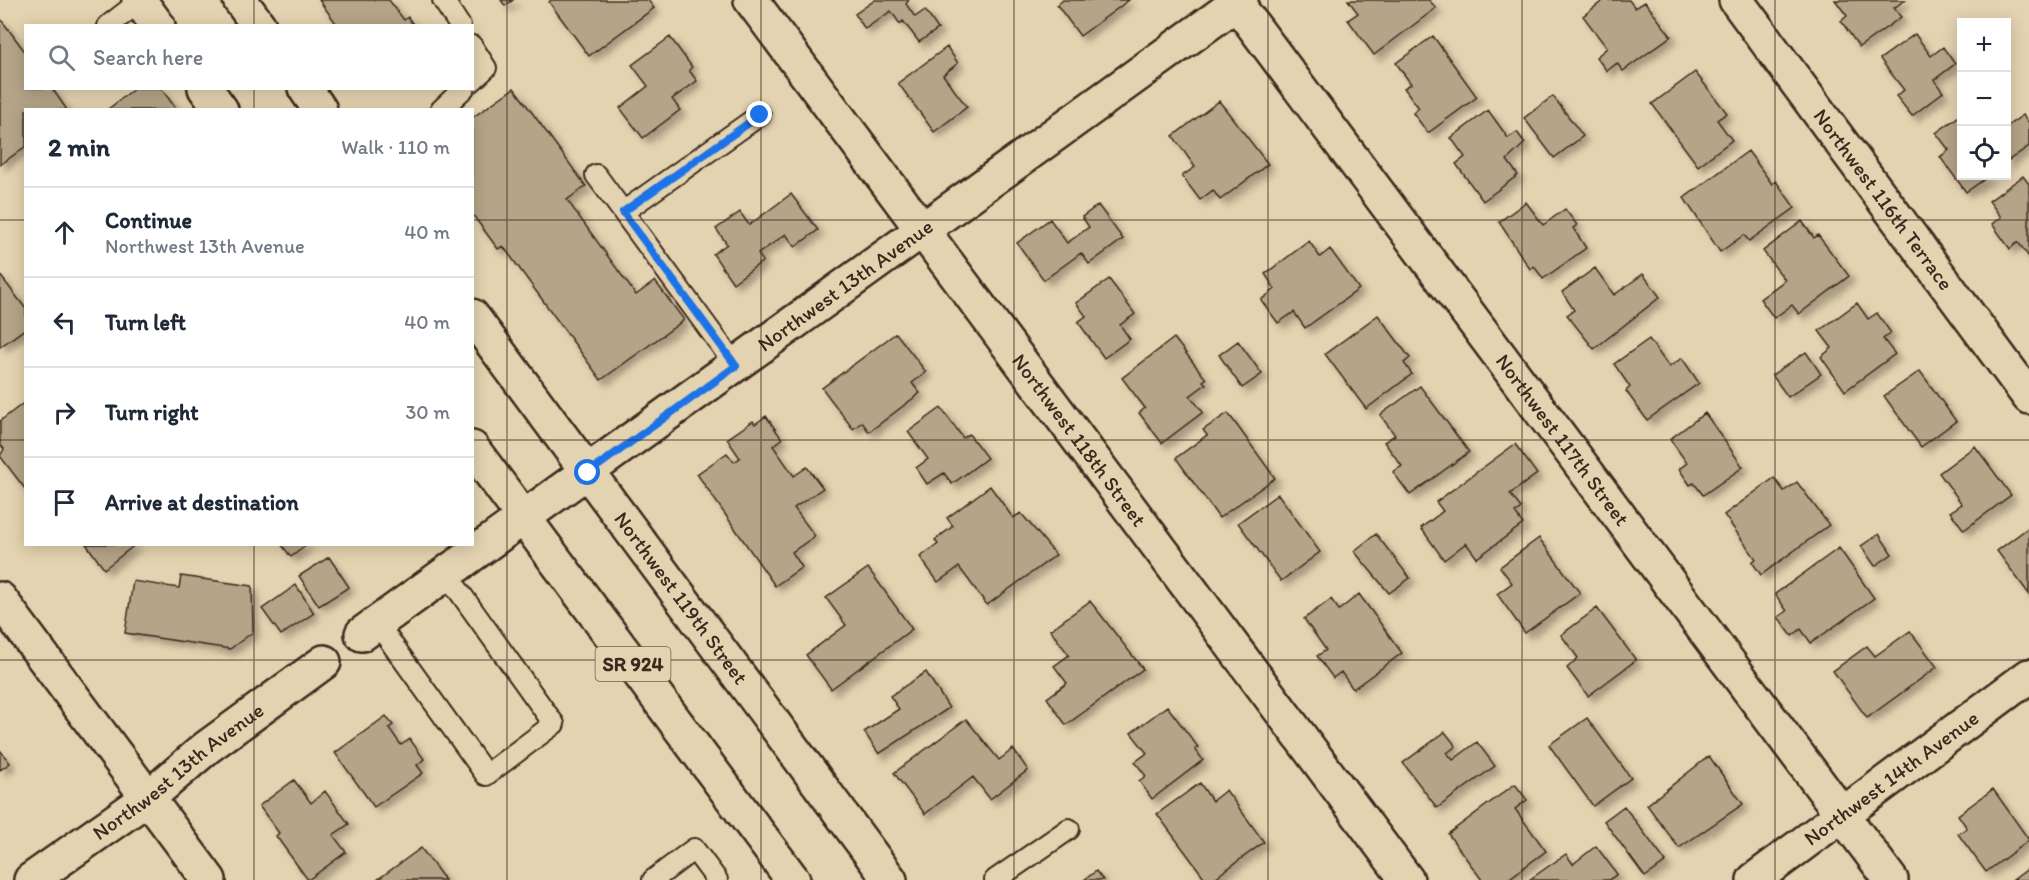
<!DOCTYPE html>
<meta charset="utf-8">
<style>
body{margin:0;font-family:Itim,sans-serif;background:#f2f2f3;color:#1f2937}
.controls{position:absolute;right:18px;top:18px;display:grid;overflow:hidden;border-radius:0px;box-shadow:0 3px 15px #0003}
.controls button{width:54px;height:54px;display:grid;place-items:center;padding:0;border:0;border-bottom:2px solid #e0e1e3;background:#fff;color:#1f2937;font:30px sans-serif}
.stop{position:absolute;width:18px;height:18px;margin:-14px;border:4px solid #1a73e8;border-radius:50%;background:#fff}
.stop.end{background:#1a73e8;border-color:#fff;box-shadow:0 2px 6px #0008}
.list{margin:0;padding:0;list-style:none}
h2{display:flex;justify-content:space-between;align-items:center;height:78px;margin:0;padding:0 24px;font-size:26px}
h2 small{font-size:20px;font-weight:400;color:#747a83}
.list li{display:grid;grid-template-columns:39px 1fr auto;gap:18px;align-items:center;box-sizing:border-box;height:90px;padding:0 24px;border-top:2px solid #e0e1e3}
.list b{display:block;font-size:22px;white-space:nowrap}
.list p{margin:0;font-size:20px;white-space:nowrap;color:#747a83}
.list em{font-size:20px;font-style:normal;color:#747a83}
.icon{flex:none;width:33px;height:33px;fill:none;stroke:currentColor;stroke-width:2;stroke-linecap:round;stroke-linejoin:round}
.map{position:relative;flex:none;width:2029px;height:880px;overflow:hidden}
.search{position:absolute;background:#fff;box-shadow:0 3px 15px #0003;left:24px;top:24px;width:450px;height:66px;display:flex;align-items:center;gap:15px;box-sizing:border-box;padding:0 21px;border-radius:0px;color:#747a83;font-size:22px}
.panel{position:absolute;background:#fff;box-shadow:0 3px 15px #0003;left:24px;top:108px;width:450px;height:438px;border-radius:0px}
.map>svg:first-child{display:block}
.building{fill:#b5a487;stroke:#3b2a1e;stroke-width:1.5;filter:url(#shadow)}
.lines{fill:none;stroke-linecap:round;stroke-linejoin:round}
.lane-casing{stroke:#3b2a1e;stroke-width:24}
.street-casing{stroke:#3b2a1e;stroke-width:38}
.highway-casing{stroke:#3b2a1e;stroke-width:38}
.lane{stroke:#e4d3b0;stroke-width:20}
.street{stroke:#e4d3b0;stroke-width:33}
.highway{stroke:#e4d3b0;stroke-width:33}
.route{stroke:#1a73e8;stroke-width:8}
.grid{fill:none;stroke:#3b2a1e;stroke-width:1.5;stroke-opacity:0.55}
.labels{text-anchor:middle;stroke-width:5;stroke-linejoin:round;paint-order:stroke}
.shield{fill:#e4d3b0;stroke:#6e5d4a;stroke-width:1.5}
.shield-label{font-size:20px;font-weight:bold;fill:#3b2a1e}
.street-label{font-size:21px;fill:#3b2a1e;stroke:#e4d3b0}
</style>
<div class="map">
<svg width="2029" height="880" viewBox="0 0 2029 880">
<defs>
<filter id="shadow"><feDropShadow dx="5.5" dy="5.5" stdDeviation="3" flood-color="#0004"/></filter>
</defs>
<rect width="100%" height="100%" fill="#e4d3b0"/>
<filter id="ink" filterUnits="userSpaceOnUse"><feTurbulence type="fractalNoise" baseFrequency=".0167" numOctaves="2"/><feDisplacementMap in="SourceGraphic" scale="12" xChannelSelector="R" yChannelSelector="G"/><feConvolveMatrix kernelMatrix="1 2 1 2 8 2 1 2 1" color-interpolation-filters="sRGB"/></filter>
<g filter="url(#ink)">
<!-- building -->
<path class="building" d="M 319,0 L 389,0 L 404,20 L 408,17 L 414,26 L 338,26 Z
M 501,0 L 513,0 L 505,6 Z
M 551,0 L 648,0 L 654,8 L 589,56 L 549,2 Z
M 875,0 L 909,0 L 906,4 L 915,17 L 925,10 L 938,29 L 919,42 L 903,21 L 900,24 L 891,11 L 865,29 L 855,14 Z
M 1063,0 L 1129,0 L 1080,36 L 1057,5 Z
M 1348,0 L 1429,0 L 1436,8 L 1374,55 L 1348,20 L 1358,13 Z
M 1604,0 L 1629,0 L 1635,8 L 1645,2 L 1671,36 L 1623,71 L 1617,63 L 1607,71 L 1596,57 L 1607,48 L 1583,16 Z
M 1835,0 L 1905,0 L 1894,8 L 1901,17 L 1859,47 L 1841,21 L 1847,16 Z
M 0,18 L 26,53 L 26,88 L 52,88 L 67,110 L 26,110 L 26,146 L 0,165 Z
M 1915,34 L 1931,56 L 1943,47 L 1955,64 L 1934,80 L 1943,92 L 1912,116 L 1896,96 L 1904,90 L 1880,59 Z
M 1433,36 L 1477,97 L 1428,133 L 1413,113 L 1419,108 L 1404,88 L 1411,84 L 1396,63 Z
M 670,37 L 692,67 L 689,70 L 697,81 L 672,99 L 680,110 L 643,138 L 620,108 L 648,86 L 632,65 Z
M 947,47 L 958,63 L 943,75 L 967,107 L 934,132 L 898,83 Z
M 1695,72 L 1727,113 L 1717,120 L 1732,140 L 1698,166 L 1652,104 Z
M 135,88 L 161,88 L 177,110 L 107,110 Z
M 514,88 L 586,186 L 567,200 L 636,295 L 655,281 L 684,320 L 601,380 L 503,246 L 498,249 L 472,214 L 472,118 Z
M 1553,96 L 1583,136 L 1554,158 L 1524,118 Z
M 1219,101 L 1268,164 L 1220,200 L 1213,190 L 1200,200 L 1182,176 L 1195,167 L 1173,136 Z
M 1488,110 L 1508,138 L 1517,132 L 1525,143 L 1507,160 L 1518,175 L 1483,201 L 1456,164 L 1465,157 L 1451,138 Z
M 1962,114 L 1962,176 L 1989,176 L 1966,192 L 1940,157 L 1949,150 L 1936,133 Z
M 2023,115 L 2029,123 L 2029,146 L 2006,162 L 2006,127 Z
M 1748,151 L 1772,184 L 1776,181 L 1795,208 L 1749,241 L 1744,235 L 1720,252 L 1684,198 Z
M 2023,176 L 2029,184 L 2029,257 L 2018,242 L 2010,249 L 1992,224 L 2001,217 L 1989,201 Z
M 791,194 L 818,230 L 795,247 L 786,234 L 758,254 L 763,261 L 733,283 L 713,254 L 727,244 L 716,229 L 740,212 L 749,225 Z
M 1526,202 L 1543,225 L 1565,209 L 1577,225 L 1573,228 L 1586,248 L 1543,279 L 1534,266 L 1530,269 L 1499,222 Z
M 1098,205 L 1123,239 L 1089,264 L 1081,253 L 1044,280 L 1017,243 L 1050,219 L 1067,243 L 1089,227 L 1082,217 Z
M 1802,221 L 1814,238 L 1818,235 L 1849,276 L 1799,314 L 1792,305 L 1774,318 L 1760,299 L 1785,280 L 1763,251 Z
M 1309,241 L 1320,257 L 1330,249 L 1359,289 L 1305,328 L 1294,312 L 1278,323 L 1261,300 L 1275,289 L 1265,274 Z
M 1595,268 L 1614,295 L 1643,274 L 1660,297 L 1594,349 L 1567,315 L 1574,310 L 1562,292 Z
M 0,275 L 26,309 L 26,328 L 0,347 Z
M 1109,279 L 1135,314 L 1120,325 L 1130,339 L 1104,358 L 1078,322 L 1086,316 L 1076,303 Z
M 1857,303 L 1868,319 L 1877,313 L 1891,333 L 1883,339 L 1895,354 L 1845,391 L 1821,357 L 1832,348 L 1819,331 Z
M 1378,315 L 1410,358 L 1404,363 L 1412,374 L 1366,409 L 1325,354 Z
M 896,333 L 926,372 L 912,383 L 920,393 L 869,432 L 862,422 L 853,429 L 822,388 Z
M 1174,338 L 1206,379 L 1203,381 L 1206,384 L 1190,396 L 1203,412 L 1162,443 L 1139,413 L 1145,408 L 1122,378 Z
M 1649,339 L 1669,367 L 1682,358 L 1699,383 L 1647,420 L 1626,391 L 1630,387 L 1614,364 Z
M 1238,341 L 1262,374 L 1242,388 L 1219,355 Z
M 1806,352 L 1821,374 L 1788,397 L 1772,375 Z
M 1920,371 L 1956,421 L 1921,447 L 1884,396 Z
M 1420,386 L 1469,452 L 1410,495 L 1393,472 L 1402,466 L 1384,442 L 1395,435 L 1380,415 Z
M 25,402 L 26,403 L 26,490 L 0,456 L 4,449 L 0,444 L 0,421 Z
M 941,408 L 963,438 L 969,434 L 987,458 L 952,484 L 944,473 L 927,484 L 916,468 L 928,459 L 908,432 Z
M 1228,413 L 1275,478 L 1219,518 L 1176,458 L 1207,435 L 1203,430 Z
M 1705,413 L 1743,467 L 1703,495 L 1694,483 L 1690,485 L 1679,469 L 1687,463 L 1670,439 Z
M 766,416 L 782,439 L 773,446 L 794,476 L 807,467 L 823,488 L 794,508 L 815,536 L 792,552 L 802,567 L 775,586 L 697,474 L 727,453 L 734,462 L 740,458 L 727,439 L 753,421 L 755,424 Z
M 1515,444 L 1537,474 L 1510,494 L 1521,508 L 1515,513 L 1523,524 L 1477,558 L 1466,543 L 1444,560 L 1421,528 L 1443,511 L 1436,502 Z
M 1975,446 L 2011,495 L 1964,530 L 1950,512 L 1962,504 L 1939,473 Z
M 1774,478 L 1784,491 L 1797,482 L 1829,525 L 1761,575 L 1752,562 L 1756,559 L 1724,515 Z
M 990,486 L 1013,518 L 1021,513 L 1056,555 L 987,605 L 959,567 L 938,582 L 920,557 L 938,544 L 935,540 L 953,526 L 947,518 Z
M 1278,494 L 1320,552 L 1281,581 L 1238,523 Z
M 2029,527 L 2029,594 L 1997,551 Z
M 1376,534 L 1410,578 L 1389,593 L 1354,551 Z
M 1879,534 L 1892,554 L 1875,566 L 1861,546 Z
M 1539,538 L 1580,593 L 1525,633 L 1497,594 L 1512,583 L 1500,567 Z
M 86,544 L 136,544 L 104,569 Z
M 281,544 L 308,544 L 291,557 Z
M 1839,548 L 1874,598 L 1811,643 L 1801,629 L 1792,636 L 1778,617 L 1787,611 L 1775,594 Z
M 329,557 L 349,587 L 319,606 L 299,576 Z
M 868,568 L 912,629 L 831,689 L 806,655 L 846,625 L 826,598 Z
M 181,576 L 252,586 L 253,632 L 230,649 L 125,633 L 133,581 L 179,588 Z
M 296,585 L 314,613 L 281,635 L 262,609 Z
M 1359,594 L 1402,653 L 1353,689 L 1341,672 L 1333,678 L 1317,656 L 1326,650 L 1304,619 L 1331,599 L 1339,610 Z
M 1090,601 L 1143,669 L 1066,725 L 1047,698 L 1067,683 L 1054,666 L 1069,655 L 1050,630 Z
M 1597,608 L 1636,660 L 1588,696 L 1567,668 L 1578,658 L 1561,635 Z
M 1910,631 L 1937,667 L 1867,718 L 1833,671 L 1867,646 L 1875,656 Z
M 926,672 L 949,708 L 879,754 L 864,732 L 899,709 L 890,696 Z
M 1167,706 L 1198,747 L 1195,749 L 1203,760 L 1152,799 L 1139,781 L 1146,776 L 1135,762 L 1147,753 L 1131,733 Z
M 386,716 L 393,725 L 389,728 L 401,745 L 410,739 L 424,759 L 417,765 L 423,773 L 374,807 L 335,753 Z
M 1587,718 L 1631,778 L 1593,806 L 1549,745 Z
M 966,719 L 999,760 L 1013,749 L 1028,770 L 990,799 L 973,777 L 925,814 L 894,773 Z
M 1445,732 L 1456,746 L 1447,753 L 1453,760 L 1477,742 L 1495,766 L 1437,808 L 1403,763 Z
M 0,750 L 10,763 L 0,770 Z
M 1709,756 L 1743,804 L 1679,848 L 1647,805 Z
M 294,780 L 311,803 L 325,791 L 349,824 L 333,835 L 346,852 L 308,880 L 276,836 L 279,833 L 259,806 Z
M 1200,783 L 1212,801 L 1226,790 L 1264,842 L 1212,880 L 1206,880 L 1157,814 Z
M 1515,784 L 1527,800 L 1515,809 L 1546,851 L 1507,880 L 1482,880 L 1448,834 Z
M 1993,789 L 2029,840 L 1986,872 L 1958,834 L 1967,828 L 1958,815 Z
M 1624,806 L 1666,862 L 1645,877 L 1604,821 Z
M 1596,846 L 1617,874 L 1609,880 L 1529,880 L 1566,854 L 1573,864 Z
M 421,848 L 445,880 L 377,880 Z
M 2029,868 L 2029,880 L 2013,880 Z
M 1096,871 L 1103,880 L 1084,880 Z"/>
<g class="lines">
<defs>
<path id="lane" d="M 443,0 L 460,26
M 108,26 L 140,1
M 472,46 L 486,68 L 472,81
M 441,110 L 464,88
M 596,175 L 736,366
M 623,212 L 760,115
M 377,623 L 486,775 L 554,724 L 446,573
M 653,880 L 694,849 L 717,880
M 995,880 L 1069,829"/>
<g id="street">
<path id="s1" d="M 751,0 L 1407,880"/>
<path id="s2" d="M 1234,0 L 1891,880"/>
<path id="s3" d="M 1736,0 L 2029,397"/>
<path d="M 0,599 L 209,880"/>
<path id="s4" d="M 362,634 L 1241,0"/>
<path id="s5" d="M 31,880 L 148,798 L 206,748 L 324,662"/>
<path id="s6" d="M 1754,880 L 2029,676"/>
</g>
<g id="highway">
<path d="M 139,0 L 158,26"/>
<path d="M 240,0 L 259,26"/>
<path d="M 205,88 L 221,110"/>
<path d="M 305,88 L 320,110"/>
<path id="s7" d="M 472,316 L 890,880"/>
<path d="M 472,448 L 793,880"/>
</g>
</defs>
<!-- lane casing -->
<use href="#lane" class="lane-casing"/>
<!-- street casing -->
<use href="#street" class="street-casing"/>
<!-- highway casing -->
<use href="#highway" class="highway-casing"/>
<!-- lane -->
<use href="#lane" class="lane"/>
<!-- street -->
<use href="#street" class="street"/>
<!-- highway -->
<use href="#highway" class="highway"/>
</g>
</g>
<g class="lines" filter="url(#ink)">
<!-- route -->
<path class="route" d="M 588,473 L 736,366 L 623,212 L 760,115"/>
</g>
<!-- grid -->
<path class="grid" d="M 254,0 L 254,26M 507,0 L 507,880M 761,0 L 761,880M 1014,0 L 1014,880M 1268,0 L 1268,880M 1522,0 L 1522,880M 1775,0 L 1775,880M 254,88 L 254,110M 0,220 L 26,220M 472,220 L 2029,220M 0,440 L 26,440M 472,440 L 2029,440M 254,544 L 254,880M 0,660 L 2029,660"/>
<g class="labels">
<!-- shield labels -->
<rect class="shield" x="595.5" y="647" width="75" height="34" rx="4.5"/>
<g class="shield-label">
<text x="633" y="671">SR 924</text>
</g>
<!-- street labels -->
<g class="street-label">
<text dy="7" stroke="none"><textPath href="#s3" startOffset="248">Northwest 116th Terrace</textPath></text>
<text dy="7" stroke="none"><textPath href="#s4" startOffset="596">Northwest 13th Avenue</textPath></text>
<text dy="7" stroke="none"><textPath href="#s1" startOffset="549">Northwest 118th Street</textPath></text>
<text dy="7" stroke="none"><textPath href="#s2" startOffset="549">Northwest 117th Street</textPath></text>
<text dy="7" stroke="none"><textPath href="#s7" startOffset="351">Northwest 119th Street</textPath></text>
<text dy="7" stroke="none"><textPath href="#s5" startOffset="183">Northwest 13th Avenue</textPath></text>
<text dy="7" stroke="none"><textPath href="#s6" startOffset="171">Northwest 14th Avenue</textPath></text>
</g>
</g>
</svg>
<div class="controls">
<button>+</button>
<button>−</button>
<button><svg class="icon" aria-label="locate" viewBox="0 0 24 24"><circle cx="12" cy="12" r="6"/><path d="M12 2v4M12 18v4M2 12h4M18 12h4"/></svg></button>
</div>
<div class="stop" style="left:588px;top:473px"></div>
<div class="stop end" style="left:760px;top:115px"></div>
<div class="search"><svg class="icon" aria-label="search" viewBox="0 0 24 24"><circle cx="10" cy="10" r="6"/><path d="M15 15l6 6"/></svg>Search here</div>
<section class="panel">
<h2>2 min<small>Walk · 110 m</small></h2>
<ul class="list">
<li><svg class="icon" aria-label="ahead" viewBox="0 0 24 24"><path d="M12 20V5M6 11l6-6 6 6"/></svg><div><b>Continue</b><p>Northwest 13th Avenue</p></div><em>40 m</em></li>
<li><svg class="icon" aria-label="left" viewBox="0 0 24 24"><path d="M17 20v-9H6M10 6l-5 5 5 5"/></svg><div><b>Turn left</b></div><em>40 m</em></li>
<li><svg class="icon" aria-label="right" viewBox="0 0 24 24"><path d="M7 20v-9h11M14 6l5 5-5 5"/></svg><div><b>Turn right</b></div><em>30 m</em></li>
<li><svg class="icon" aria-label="arrive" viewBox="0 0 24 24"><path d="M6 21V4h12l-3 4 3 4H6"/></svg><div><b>Arrive at destination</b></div></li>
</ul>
</section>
</div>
